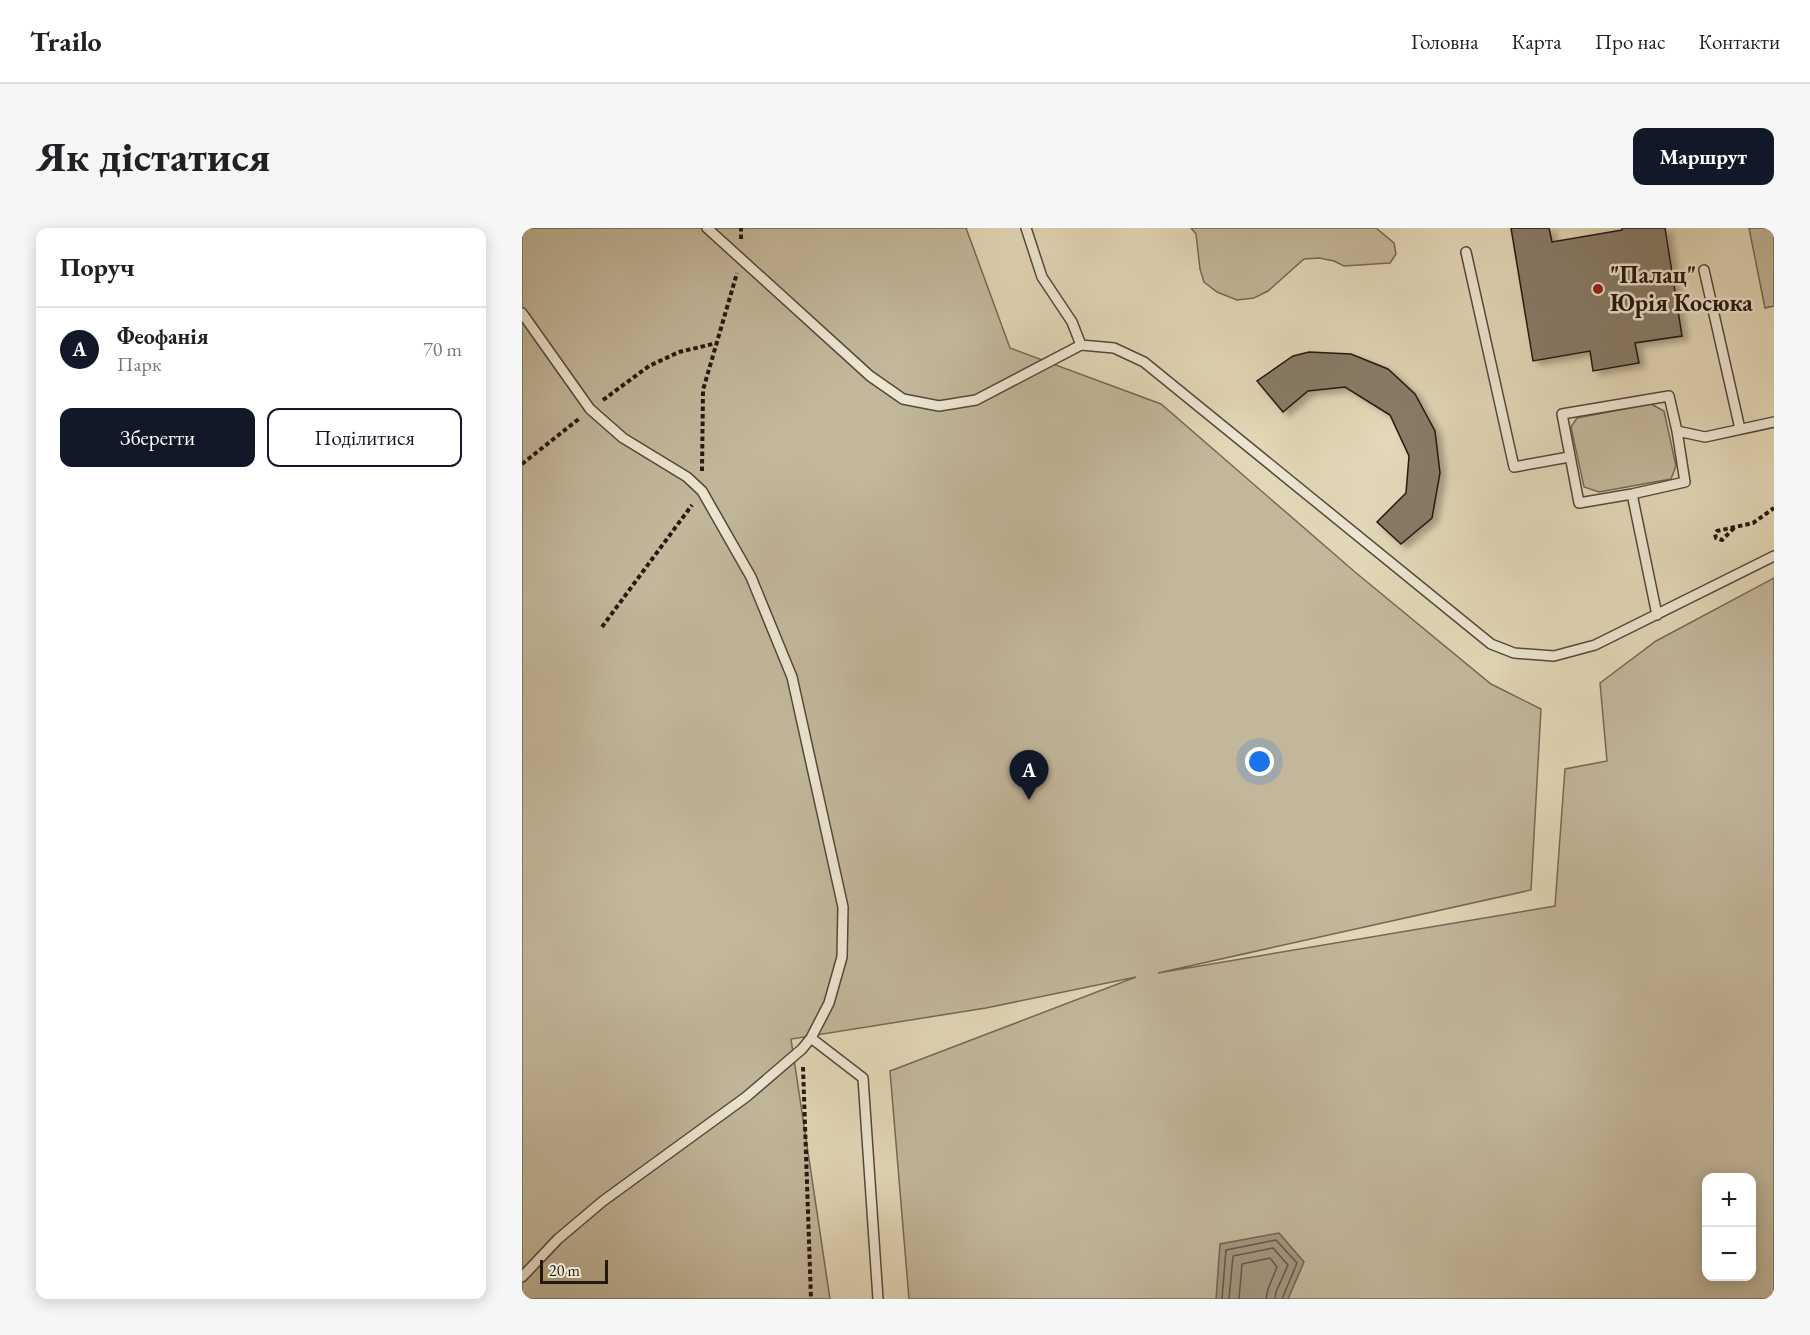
<!DOCTYPE html>
<html lang="uk">
<meta charset="utf-8">
<style>
body{margin:0;font-family:"EB Garamond",serif;background:#f6f6f6;color:#202124}
.controls{position:absolute;right:18px;bottom:18px;display:grid;overflow:hidden;border-radius:12px;box-shadow:0 3px 15px #0003}
.controls button{width:54px;height:54px;display:grid;place-items:center;padding:0;border:0;border-bottom:2px solid #e0e0e0;background:#fff;color:#202124;font:30px sans-serif}
.scale{position:absolute;left:18px;bottom:15px;width:68px;box-sizing:border-box;padding-left:6px;border:3px solid #251811;border-top:0;font-size:16px;line-height:21px;white-space:nowrap;color:#251811;-webkit-text-stroke:4px #ece5d0;paint-order:stroke}
.you{position:absolute;left:738px;top:534px;width:21px;height:21px;margin:-15px;border:4px solid #fff;border-radius:50%;background:#1a73e8;box-shadow:0 0 0 9px #1a73e833}
.badge{display:grid;place-items:center;width:39px;height:39px;border-radius:50%;background:#111827;color:#fff;font-size:20px;font-weight:700}
.pin{position:absolute;translate:-50% -50px;filter:drop-shadow(0 2px 3px #0008)}
.pin::after{content:'';position:absolute;top:32px;width:21px;height:18px;background:inherit;clip-path:polygon(0 0,100% 0,50% 100%)}
.list{margin:0;padding:0;list-style:none}
h2{display:flex;justify-content:space-between;align-items:center;height:78px;margin:0;padding:0 24px;font-size:26px}
h2 small{font-size:20px;font-weight:400;color:#757577}
.list li{display:grid;grid-template-columns:39px 1fr auto;gap:18px;align-items:center;box-sizing:border-box;height:84px;padding:0 24px;border-top:2px solid #e0e0e0}
.list b{display:block;font-size:22px;white-space:nowrap}
.list p{margin:0;font-size:20px;white-space:nowrap;color:#757577}
.list em{font-size:20px;font-style:normal;color:#757577}
.actions{display:flex;gap:12px;padding:18px 24px}
.actions a{flex:1;padding:14px 0;border:2px solid #111827;border-radius:12px;text-align:center;font-size:21px;color:#111827}
.actions .main{background:#111827;color:#fff}
.map{position:relative;flex:none;width:1252px;height:1071px;overflow:hidden;border-radius:12px}
header{display:flex;align-items:center;gap:36px;box-sizing:border-box;height:84px;padding:0 30px;background:#fff;border-bottom:2px solid #e0e0e0}
header strong{font-size:28px}
nav{display:flex;gap:33px;margin-inline-start:auto;font-size:21px}
.intro{display:flex;align-items:center;justify-content:space-between;box-sizing:border-box;height:144px;padding:0 36px}
h1{margin:0;font-size:42px}
.button{padding:15px 27px;border-radius:12px;background:#111827;color:#fff;font-size:21px;font-weight:700}
main{display:flex;gap:36px;padding:0 36px}
aside{flex:1;background:#fff;border-radius:12px;box-shadow:0 3px 15px #0003}
.map>svg:first-child{display:block}
.green{fill:#c2b79b;stroke:#746856;stroke-width:1.5;fill-rule:evenodd}
.water{fill:#a2967f;stroke:#706453;stroke-width:1.5}
.lines{fill:none;stroke-linecap:round;stroke-linejoin:round}
.shore{stroke:#645748;stroke-width:1.5}
.building{fill:#877b67;stroke:#251811;stroke-width:1.5;filter:url(#shadow)}
.lane-casing{stroke:#54483a;stroke-width:12}
.path{stroke:#251811;stroke-width:4;stroke-dasharray:4.5 3;stroke-linecap:butt}
.lane{stroke:#ece5d0;stroke-width:9}
.poi-dot{fill:#8f2418;stroke:#ece5d0;stroke-width:2}
.labels{text-anchor:middle;stroke-width:5;stroke-linejoin:round;paint-order:stroke}
.poi-label{font-size:24px;font-weight:bold;fill:#251811;stroke:#ece5d0;text-anchor:start}
</style>
<header>
<strong>Trailo</strong>
<nav><a>Головна</a><a>Карта</a><a>Про нас</a><a>Контакти</a></nav>
</header>
<div class="intro"><h1>Як дістатися</h1><a class="button">Маршрут</a></div>
<main>
<aside>
<h2>Поруч<small></small></h2>
<ul class="list">
<li><span class="badge">A</span><div><b>Феофанія</b><p>Парк</p></div><em>70 m</em></li>
</ul>
<div class="actions"><a class="main">Зберегти</a><a>Поділитися</a></div>
</aside>
<div class="map">
<svg width="1252" height="1071" viewBox="0 0 1252 1071">
<defs>
<filter id="shadow"><feDropShadow dx="6" dy="4" stdDeviation="3" flood-color="#0004"/></filter>
</defs>
<rect width="100%" height="100%" fill="#e2d7b7"/>
<filter id="stains"><feTurbulence type="fractalNoise" baseFrequency=".00333" numOctaves="4"/><feColorMatrix values="0 0 0 0 .2 0 0 0 0 .09 0 0 0 0 .02 0 0 0 .5 -.17"/></filter>
<radialGradient id="worn" r=".72"><stop offset=".6" stop-color="#630" stop-opacity="0"/><stop offset="1" stop-color="#630" stop-opacity=".3"/></radialGradient>
<!-- green -->
<path class="green" d="M 0,0 L 444,0 L 488,120 L 639,176 L 833,344 L 969,456 L 1019,481 L 1009,662 L 636,745 L 1033,678 L 1043,541 L 1085,533 L 1078,455 L 1134,413 L 1252,350 L 1252,1071 L 387,1071 L 368,843 L 614,749 L 464,780 L 269,811 L 308,1071 L 0,1071 ZM 1184,950 L 1230,950 L 1230,1048 L 1184,1048 Z
M 669,0 L 854,0 L 872,15 L 874,26 L 868,35 L 822,38 L 812,33 L 797,30 L 782,31 L 746,63 L 732,70 L 715,72 L 695,64 L 682,54 L 678,41 L 674,6 Z
M 1227,0 L 1252,0 L 1252,78 L 1243,80 Z
M 1129,176 L 1142,183 L 1154,238 L 1149,251 L 1077,264 L 1062,259 L 1049,199 L 1055,190 Z"/>
<!-- water -->
<path class="water" d="M 757,1005 L 782,1034 L 766,1071 L 694,1071 L 698,1016 Z"/>
<g class="lines">
<!-- shore -->
<path class="shore" d="M 700,1071 L 704,1022 L 754,1012 L 775,1035 L 760,1071
M 707,1071 L 711,1028 L 751,1020 L 766,1037 L 754,1064 L 753,1071
M 717,1071 L 720,1036 L 748,1030 L 755,1039 L 746,1061 L 744,1071"/>
</g>
<!-- building -->
<path class="building" d="M 989,0 L 1027,0 L 1030,14 L 1100,2 L 1100,0 L 1143,0 L 1160,108 L 1113,115 L 1117,135 L 1071,143 L 1068,123 L 1011,133 Z
M 787,124 L 829,126 L 866,141 L 893,166 L 913,203 L 918,245 L 910,290 L 879,316 L 855,294 L 884,265 L 887,228 L 868,187 L 823,159 L 786,163 L 761,184 L 735,153 L 771,128 Z"/>
<g class="lines">
<defs>
<path id="lane" d="M 185,0 L 348,148 L 381,171 L 417,178 L 454,172 L 559,117 L 592,120 L 622,134 L 969,416 L 992,425 L 1032,428 L 1073,417 L 1252,328
M 504,0 L 520,49 L 550,94 L 559,117
M 944,24 L 992,239 L 1047,229
M 1182,42 L 1218,201
M 0,85 L 68,181 L 101,210 L 165,249 L 180,263 L 229,349 L 270,449 L 321,679 L 320,729 L 307,775 L 289,810 L 280,821 L 224,869 L 81,973 L 36,1011 L 0,1049
M 1147,168 L 1155,203 L 1163,254 L 1110,266 L 1057,275 L 1040,186 Z
M 1155,203 L 1183,209 L 1252,194
M 1110,266 L 1135,387
M 289,810 L 341,850 L 356,1071"/>
</defs>
<!-- lane casing -->
<use href="#lane" class="lane-casing"/>
<!-- path -->
<path class="path" d="M 219,11 L 219,0
M 81,172 L 127,138 L 157,124 L 195,115
M 0,236 L 58,190
M 180,243 L 181,162 L 215,45
M 1212,300 L 1200,312 L 1194,310 L 1193,306 L 1195,303 L 1231,295 L 1252,280
M 80,399 L 170,277
M 281,839 L 289,1071"/>
<!-- lane -->
<use href="#lane" class="lane"/>
</g>
<!-- markers -->
<circle class="poi-dot" cx="1076" cy="61" r="6"/>
<g class="labels">
<!-- poi labels -->
<g class="poi-label">
<text x="1088" y="55">"Палац"<tspan x="1088" dy="28">Юрія Косюка</tspan></text>
</g>
</g>
<rect width="100%" height="100%" filter="url(#stains)"/>
<rect width="100%" height="100%" fill="url(#worn)"/>
</svg>
<div class="controls">
<button>+</button>
<button>−</button>
</div>
<div class="scale">20 m</div>
<div class="you"></div>
<div class="pin badge" style="left:507px;top:572px">A</div>
</div>
</main>
